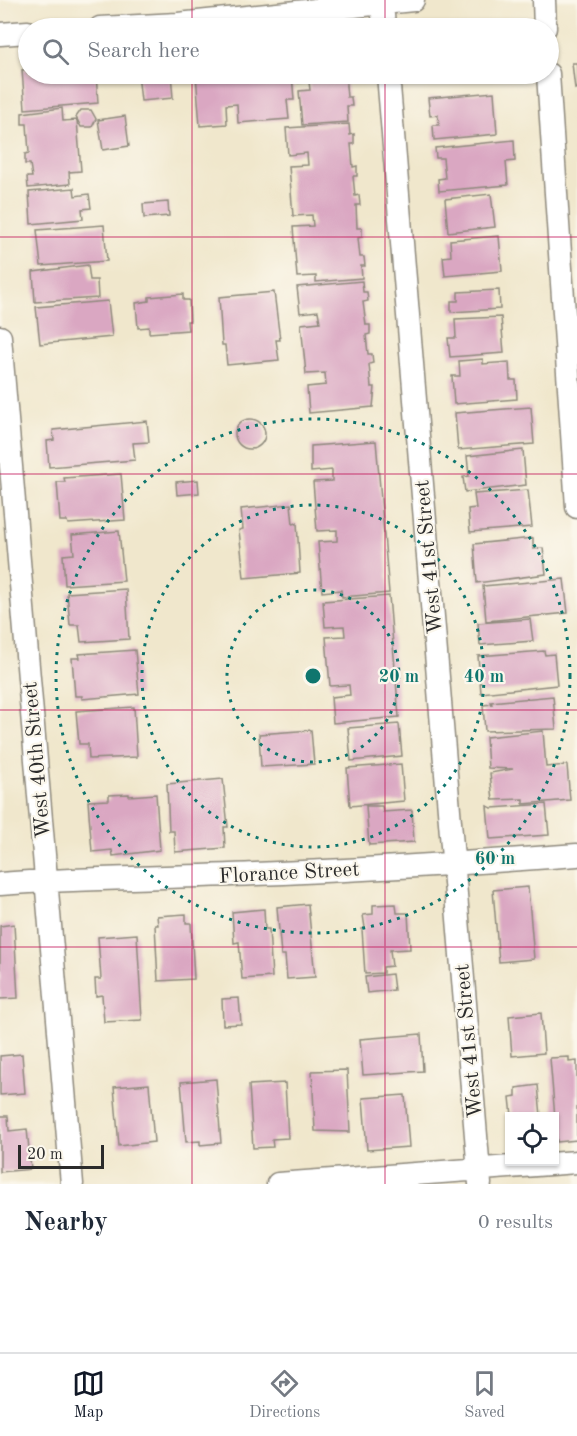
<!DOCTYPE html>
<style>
body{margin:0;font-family:"Old Standard TT",serif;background:#f2f2f3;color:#1f2937}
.controls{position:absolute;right:18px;bottom:18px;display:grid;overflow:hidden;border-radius:0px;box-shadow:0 2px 4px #0004}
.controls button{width:54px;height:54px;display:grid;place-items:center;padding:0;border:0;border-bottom:2px solid #e0e1e3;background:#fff;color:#1f2937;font:30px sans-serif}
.scale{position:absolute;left:18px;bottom:15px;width:86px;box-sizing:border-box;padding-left:6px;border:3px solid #2b2b2b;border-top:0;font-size:16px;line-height:21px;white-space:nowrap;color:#2b2b2b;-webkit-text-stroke:4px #fbf7ec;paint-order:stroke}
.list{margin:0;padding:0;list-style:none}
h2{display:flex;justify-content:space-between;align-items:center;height:78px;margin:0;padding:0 24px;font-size:26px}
h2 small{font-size:20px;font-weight:400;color:#747a83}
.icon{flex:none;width:33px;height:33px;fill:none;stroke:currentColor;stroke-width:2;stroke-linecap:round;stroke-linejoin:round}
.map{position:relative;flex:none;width:577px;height:1184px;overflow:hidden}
.search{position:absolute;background:#fff;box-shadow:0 2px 4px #0004;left:18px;right:18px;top:18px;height:66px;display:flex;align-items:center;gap:15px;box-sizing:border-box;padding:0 21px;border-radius:33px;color:#747a83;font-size:22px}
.sheet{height:168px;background:#fff}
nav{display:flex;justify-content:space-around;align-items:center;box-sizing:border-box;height:84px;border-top:2px solid #e0e1e3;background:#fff;font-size:16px;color:#747a83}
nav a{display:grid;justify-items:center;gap:3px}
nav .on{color:#111827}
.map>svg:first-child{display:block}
.building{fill:#daa7c2}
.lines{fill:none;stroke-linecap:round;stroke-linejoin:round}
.street-casing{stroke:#8e897c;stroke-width:25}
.street{stroke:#fff;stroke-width:22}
.grid{fill:none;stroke:#c2185b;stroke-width:1.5;stroke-opacity:0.55}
.ring{fill:none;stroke:#0f766e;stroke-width:3;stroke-dasharray:3 6}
.labels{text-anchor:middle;stroke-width:4.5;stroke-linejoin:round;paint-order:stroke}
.street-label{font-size:21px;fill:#2b2b2b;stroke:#fbf7ec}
.centre{fill:#0f766e;stroke:#fbf7ec;stroke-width:3}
.ring-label{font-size:18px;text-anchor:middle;font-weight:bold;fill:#0f766e;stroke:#fbf7ec;stroke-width:4.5;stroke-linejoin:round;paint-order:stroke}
</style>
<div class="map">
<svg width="577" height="1184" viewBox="0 0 577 1184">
<rect width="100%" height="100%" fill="#fbf7ec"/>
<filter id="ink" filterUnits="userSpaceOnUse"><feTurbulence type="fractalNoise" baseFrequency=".0167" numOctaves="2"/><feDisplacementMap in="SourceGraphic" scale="12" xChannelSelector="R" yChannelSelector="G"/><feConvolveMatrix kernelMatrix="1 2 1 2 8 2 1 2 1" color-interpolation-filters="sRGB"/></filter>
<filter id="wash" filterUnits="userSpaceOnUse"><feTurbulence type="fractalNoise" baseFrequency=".008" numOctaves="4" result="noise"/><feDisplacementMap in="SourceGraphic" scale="24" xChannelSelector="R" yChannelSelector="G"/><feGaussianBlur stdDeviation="1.35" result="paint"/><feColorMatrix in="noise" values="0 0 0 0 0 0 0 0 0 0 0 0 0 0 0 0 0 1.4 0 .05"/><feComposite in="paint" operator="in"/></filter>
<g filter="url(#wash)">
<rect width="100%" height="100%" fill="#f0e7cc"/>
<g id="blocks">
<!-- building -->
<path class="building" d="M 572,63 L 577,63 L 577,88 L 575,89 Z
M 28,69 L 28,74 L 96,74 L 98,103 L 25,109 L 22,70 Z
M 138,74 L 171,74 L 173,98 L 141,101 Z
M 196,74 L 292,74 L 294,100 L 287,100 L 289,119 L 238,123 L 237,104 L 226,105 L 227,124 L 200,126 Z
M 298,74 L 345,74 L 347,97 L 351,97 L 352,106 L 347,106 L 348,122 L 302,125 L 299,91 L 310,90 L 309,82 L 298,83 Z
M 494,92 L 497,134 L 434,140 L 433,125 L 439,125 L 438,115 L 430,116 L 428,98 Z
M 62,108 L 63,121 L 77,120 L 81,171 L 69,172 L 70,184 L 28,188 L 27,177 L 32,177 L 30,164 L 25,164 L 25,154 L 29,153 L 27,124 L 22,124 L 22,113 Z
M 81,110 L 91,110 L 96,119 L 92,127 L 81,127 L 76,117 Z
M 125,116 L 129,146 L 103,150 L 98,120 Z
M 349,124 L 350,135 L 354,134 L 354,144 L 351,144 L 353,167 L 357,166 L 357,176 L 353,176 L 355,196 L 359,195 L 360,205 L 356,205 L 357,228 L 362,228 L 362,237 L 358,238 L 360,257 L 364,257 L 365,266 L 361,266 L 362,278 L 316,282 L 316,276 L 297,277 L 293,227 L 313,226 L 312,215 L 293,216 L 289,166 L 308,165 L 307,153 L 288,155 L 286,128 Z
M 514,140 L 515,161 L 506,162 L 508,185 L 439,191 L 438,179 L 445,178 L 443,158 L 436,158 L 435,148 Z
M 74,188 L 75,196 L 89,194 L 91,208 L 82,209 L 83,219 L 31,224 L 29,192 Z
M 491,194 L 495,227 L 448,232 L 445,199 Z
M 168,202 L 169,216 L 144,218 L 143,204 Z
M 104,225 L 107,261 L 41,266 L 37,230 Z
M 499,236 L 502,271 L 445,276 L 443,257 L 451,256 L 450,240 Z
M 88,265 L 90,280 L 97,280 L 98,298 L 35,302 L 33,272 Z
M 362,281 L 363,292 L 367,292 L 368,301 L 363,302 L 366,325 L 370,325 L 370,334 L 366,335 L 368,354 L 372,354 L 373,363 L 369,364 L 371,387 L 375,387 L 373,407 L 309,413 L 307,387 L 326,385 L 325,373 L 306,374 L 301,324 L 320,322 L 318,311 L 300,313 L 297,287 Z
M 499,290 L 500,309 L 451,312 L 451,301 L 458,301 L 458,292 Z
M 274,292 L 280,340 L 276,340 L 279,360 L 227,365 L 225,345 L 222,345 L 219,297 Z
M 183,294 L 183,300 L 189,300 L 190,321 L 187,321 L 188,330 L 149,333 L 149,327 L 138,328 L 136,303 L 149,301 L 149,297 Z
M 108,301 L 112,337 L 40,344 L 36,307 Z
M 501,317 L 504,353 L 450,357 L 448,338 L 456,338 L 455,319 Z
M 483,359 L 483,364 L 509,362 L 510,380 L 516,380 L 517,399 L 454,404 L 452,376 L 460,376 L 459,361 Z
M 531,407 L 534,444 L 458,450 L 455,413 Z
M235 434a15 15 0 1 1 30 0a15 15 0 1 1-30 0Z
M 147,421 L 149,442 L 133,443 L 135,460 L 49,467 L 47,441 L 54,440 L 53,430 Z
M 376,441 L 389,593 L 342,597 L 341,590 L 322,592 L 318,542 L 337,541 L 337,530 L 317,531 L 313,482 L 332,481 L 332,470 L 311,472 L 311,446 Z
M 523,450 L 526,485 L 465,492 L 463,477 L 469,476 L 467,456 Z
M 121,474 L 125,520 L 68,524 L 67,521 L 60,521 L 57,482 L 65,482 L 64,478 Z
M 198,480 L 199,493 L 177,495 L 176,482 Z
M 528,490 L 532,527 L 470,532 L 468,509 L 476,508 L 474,494 Z
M 291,504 L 293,524 L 297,523 L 300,573 L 244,578 L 239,530 L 243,529 L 241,509 Z
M 119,531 L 124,581 L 65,585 L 63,555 L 74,554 L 72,535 Z
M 533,538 L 533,549 L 543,548 L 546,574 L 477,583 L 474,544 Z
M 564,579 L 568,613 L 486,621 L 483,586 Z
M 126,589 L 129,639 L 81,642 L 79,625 L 70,625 L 67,593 Z
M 389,596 L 399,717 L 333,723 L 331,697 L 350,695 L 349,685 L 330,686 L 326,637 L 345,636 L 344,626 L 325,627 L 323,601 Z
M 530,619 L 533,641 L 480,645 L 478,623 Z
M 135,650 L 139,694 L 82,699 L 82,696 L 75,696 L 72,658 L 80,658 L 79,654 Z
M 544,651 L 545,655 L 554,654 L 557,685 L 481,693 L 478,656 Z
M 553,696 L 556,729 L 485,731 L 483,705 L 492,704 L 491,702 Z
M 134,707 L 137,757 L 89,759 L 88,744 L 79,744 L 76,711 Z
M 399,724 L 402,756 L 351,761 L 348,728 Z
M 311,730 L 314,764 L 261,767 L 259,734 Z
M 543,731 L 546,767 L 567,765 L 570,800 L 523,804 L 523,799 L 493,800 L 490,773 L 513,769 L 488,768 L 486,737 Z
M 401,764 L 404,801 L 350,806 L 347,768 Z
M 223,779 L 228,827 L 224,827 L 225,848 L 175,852 L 174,831 L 169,831 L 167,784 Z
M 129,794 L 129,796 L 156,794 L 160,850 L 113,856 L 112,850 L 92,852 L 88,801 L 109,800 L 109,795 Z
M 546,804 L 549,835 L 490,839 L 487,806 L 492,808 Z
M 366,806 L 382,806 L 383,812 L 412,810 L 414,842 L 369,845 Z
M 528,887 L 534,959 L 499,962 L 493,890 Z
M 308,904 L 315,977 L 287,979 L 285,955 L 281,955 L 277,907 Z
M 396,904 L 397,913 L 408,913 L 410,949 L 390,950 L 392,966 L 383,967 L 383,973 L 365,974 L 362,929 L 365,928 L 363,915 L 373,914 L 373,905 Z
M 264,909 L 265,929 L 269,929 L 272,977 L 242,979 L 239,942 L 234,943 L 232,912 Z
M 186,914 L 186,923 L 191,923 L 194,979 L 158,981 L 155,925 L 158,925 L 157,916 Z
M 14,924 L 18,998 L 0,999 L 0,926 Z
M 137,934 L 142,1020 L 104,1022 L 102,995 L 96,996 L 95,979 L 101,979 L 98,937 Z
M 392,974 L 394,990 L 367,993 L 365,977 Z
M 239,998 L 241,1024 L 223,1025 L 222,999 Z
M 541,1013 L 544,1053 L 512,1056 L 509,1016 Z
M 421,1034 L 423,1071 L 363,1075 L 360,1039 Z
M 22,1054 L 25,1093 L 0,1095 L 0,1056 Z
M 569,1057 L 569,1062 L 577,1061 L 577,1140 L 557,1142 L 550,1058 Z
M 347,1070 L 350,1132 L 315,1131 L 312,1071 Z
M 216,1079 L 221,1143 L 200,1145 L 200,1141 L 186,1142 L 181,1082 Z
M 285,1083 L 288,1138 L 272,1139 L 273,1147 L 253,1148 L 249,1085 Z
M 149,1084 L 154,1142 L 119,1146 L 114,1087 Z
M 538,1085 L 541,1116 L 512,1116 L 510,1097 L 516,1096 L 516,1088 Z
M 405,1095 L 409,1147 L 367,1150 L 363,1098 Z
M 0,1116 L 8,1116 L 9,1131 L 27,1129 L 31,1169 L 0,1172 Z"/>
</g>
</g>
<g filter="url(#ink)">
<use href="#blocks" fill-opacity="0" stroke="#8e897c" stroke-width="1.5"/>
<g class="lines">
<defs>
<path id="street" d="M 382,0 L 384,28
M 544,0 L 545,28
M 100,28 L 178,24 L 413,0
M 0,34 L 28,32
M 388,74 L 480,1184
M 548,74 L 577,507
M 0,337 L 72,1184
M 0,884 C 85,877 170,878 255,874 C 362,870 470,863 577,855
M 278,1184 L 577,1162"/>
</defs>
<!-- street casing -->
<use href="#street" class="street-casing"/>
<!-- street -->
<use href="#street" class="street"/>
</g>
</g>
<!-- grid -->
<path class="grid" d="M 192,0 L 192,28M 385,0 L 385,28M 192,74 L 192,1184M 385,74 L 385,1184M 0,237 L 577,237M 0,474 L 577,474M 0,710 L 577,710M 0,947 L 577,947"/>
<!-- distance rings -->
<g class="ring">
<circle cx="313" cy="676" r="86"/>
<circle cx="313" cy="676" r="171"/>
<circle cx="313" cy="676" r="257"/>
</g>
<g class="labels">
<!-- street labels -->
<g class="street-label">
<text transform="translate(428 557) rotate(-95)" y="7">West 41st Street</text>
<text transform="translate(36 760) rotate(-95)" y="7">West 40th Street</text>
<text transform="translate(289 872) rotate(-3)" y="7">Florance Street</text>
<text transform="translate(468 1041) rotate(-95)" y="7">West 41st Street</text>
</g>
</g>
<circle cx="313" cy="676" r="9" class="centre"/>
<g class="ring-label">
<text x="399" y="682">20 m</text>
<text x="484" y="682">40 m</text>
<text x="495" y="864">60 m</text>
</g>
</svg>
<div class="controls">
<button><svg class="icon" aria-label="locate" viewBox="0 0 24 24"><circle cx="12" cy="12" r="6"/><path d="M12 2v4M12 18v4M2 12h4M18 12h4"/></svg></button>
</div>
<div class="scale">20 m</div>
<div class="search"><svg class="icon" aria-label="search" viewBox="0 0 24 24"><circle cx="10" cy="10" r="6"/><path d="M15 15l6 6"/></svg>Search here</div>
</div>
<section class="sheet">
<h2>Nearby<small>0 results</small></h2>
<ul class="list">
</ul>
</section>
<nav>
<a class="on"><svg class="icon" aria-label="map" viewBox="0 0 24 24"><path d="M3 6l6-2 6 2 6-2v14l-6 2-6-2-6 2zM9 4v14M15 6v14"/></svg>Map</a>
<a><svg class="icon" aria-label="directions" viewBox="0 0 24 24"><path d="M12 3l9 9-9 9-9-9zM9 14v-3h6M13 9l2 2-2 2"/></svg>Directions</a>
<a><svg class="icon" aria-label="saved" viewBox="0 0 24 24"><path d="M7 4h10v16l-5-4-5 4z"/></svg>Saved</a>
</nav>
